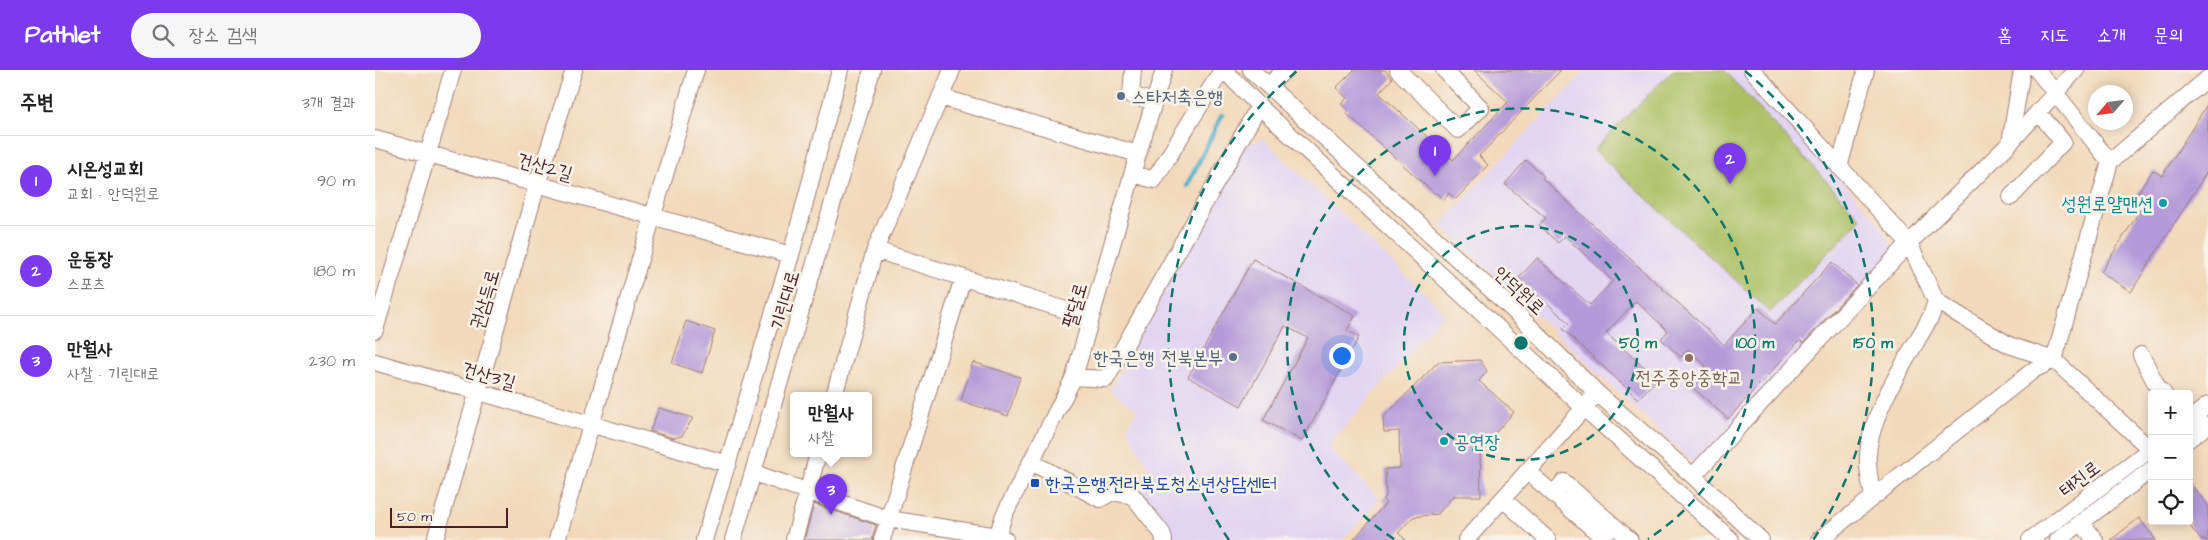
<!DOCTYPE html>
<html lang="ko">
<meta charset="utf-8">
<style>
body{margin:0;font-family:"Architects Daughter","Poor Story",sans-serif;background:#f6f6f6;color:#202124}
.controls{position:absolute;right:15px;bottom:15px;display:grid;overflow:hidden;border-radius:5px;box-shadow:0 2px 12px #0003}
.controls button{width:45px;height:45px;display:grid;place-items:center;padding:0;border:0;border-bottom:1px solid #e0e0e0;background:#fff;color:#202124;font:25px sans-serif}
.compass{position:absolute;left:1713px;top:15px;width:45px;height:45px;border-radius:50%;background:#fff;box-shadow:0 2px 12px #0003;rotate:242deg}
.scale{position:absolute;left:15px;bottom:12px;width:118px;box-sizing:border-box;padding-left:5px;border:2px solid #4a1f2b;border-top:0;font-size:14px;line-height:18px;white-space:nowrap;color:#4a1f2b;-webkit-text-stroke:4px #f7f3e8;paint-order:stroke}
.you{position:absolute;left:966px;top:285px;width:18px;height:18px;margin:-12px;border:4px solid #fff;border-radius:50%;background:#1a73e8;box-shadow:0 0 0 8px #1a73e833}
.badge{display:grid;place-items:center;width:32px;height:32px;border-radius:50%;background:#7c3aed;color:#fff;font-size:16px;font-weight:700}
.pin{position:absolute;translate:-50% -41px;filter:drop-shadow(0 1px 2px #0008)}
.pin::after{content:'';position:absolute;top:26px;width:18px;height:15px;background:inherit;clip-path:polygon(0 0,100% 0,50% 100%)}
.popup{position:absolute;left:415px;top:322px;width:82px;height:65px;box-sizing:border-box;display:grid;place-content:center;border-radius:5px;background:#fff;filter:drop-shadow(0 1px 4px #0005);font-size:16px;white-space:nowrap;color:#757577}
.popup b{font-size:19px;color:#202124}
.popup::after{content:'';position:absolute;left:50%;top:100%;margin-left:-10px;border:10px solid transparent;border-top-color:#fff}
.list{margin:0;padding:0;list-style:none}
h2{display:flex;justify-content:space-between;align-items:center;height:65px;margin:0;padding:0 20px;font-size:21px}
h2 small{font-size:16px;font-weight:400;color:#757577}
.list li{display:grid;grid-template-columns:32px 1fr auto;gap:15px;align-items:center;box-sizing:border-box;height:90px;padding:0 20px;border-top:1px solid #e0e0e0}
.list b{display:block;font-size:19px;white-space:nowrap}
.list p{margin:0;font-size:16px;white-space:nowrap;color:#757577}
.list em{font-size:16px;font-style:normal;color:#757577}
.icon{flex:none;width:28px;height:28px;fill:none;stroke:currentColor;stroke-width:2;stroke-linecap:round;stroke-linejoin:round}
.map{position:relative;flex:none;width:1833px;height:470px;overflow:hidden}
header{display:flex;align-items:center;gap:30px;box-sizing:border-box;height:70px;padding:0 25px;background:#7c3aed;color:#fff}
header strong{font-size:24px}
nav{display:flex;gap:28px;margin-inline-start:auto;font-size:18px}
.search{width:350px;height:45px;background:#f6f6f6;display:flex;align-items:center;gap:12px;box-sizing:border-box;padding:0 18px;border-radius:28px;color:#757577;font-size:19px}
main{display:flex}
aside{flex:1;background:#fff}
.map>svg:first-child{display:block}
.built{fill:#e2d4f3}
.green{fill:#acbf63;stroke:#7b6f47}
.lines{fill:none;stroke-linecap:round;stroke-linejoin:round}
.stream{stroke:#4eafcd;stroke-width:4.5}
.building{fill:#b39ad9}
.minor-casing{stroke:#9e7c73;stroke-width:18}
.minor{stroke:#fff;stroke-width:16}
.ring{fill:none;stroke:#0f766e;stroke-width:2.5;stroke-dasharray:9 6}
.service-dot{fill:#5c6f8a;stroke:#f7f3e8;stroke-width:2}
.culture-dot{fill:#0f9aa8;stroke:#f7f3e8;stroke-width:2}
.education-dot{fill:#8d6e63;stroke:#f7f3e8;stroke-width:2}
.transit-dot{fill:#1a4fb4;stroke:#f7f3e8;stroke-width:2}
.labels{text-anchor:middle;stroke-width:5;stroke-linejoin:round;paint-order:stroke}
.service-label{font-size:19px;fill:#4e5e75;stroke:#f7f3e8;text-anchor:start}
.street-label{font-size:19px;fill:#4a1f2b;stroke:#f7f3e8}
.culture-label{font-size:19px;fill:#0d838f;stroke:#f7f3e8;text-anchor:end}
.education-label{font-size:19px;fill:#785e54;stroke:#f7f3e8}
.transit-label{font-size:19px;fill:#164399;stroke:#f7f3e8;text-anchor:start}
.centre{fill:#0f766e;stroke:#f7f3e8;stroke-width:2.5}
.ring-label{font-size:15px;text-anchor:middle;font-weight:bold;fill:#0f766e;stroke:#f7f3e8;stroke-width:5;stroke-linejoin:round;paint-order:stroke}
</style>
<header>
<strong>Pathlet</strong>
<div class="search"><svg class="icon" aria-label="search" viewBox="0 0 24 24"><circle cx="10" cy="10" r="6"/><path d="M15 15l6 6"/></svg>장소 검색</div>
<nav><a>홈</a><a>지도</a><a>소개</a><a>문의</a></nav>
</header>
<main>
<aside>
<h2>주변<small>3개 결과</small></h2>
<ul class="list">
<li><span class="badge">1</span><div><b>시온성교회</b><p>교회 · 안덕원로</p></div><em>90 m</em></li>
<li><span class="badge">2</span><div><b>운동장</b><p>스포츠</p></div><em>180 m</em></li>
<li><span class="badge">3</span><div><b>만월사</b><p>사찰 · 기린대로</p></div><em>230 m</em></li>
</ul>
</aside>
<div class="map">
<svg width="1833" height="470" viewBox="0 0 1833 470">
<rect width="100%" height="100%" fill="#f7f3e8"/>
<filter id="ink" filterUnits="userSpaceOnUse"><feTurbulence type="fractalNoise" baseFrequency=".02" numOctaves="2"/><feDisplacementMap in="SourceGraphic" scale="10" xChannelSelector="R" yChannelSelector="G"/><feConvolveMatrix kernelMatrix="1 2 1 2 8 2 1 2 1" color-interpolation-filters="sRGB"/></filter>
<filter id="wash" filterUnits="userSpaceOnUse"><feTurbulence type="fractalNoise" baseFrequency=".0096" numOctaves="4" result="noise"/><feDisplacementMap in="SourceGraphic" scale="20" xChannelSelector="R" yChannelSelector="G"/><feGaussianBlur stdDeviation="1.12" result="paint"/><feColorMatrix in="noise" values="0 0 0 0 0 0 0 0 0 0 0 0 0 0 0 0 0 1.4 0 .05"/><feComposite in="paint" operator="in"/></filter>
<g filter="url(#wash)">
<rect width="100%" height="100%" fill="#f3d9bb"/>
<!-- built -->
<path class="built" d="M 1211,0 L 1367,0 L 1501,149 L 1520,181 L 1322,396 L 1065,155 Z
M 888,69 L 1070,243 L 952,376 L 1005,429 L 967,470 L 793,470 L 747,417 L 777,405 L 752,358 L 762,340 L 735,320 L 870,76 Z"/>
<!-- green -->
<path class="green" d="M 1298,0 L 1349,0 L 1486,149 L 1395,242 L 1219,80 Z"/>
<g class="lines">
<!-- stream -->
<path class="stream" d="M 812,116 L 847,45"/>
</g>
<g id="blocks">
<!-- building -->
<path class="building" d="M 979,0 L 1010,0 L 1017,9 L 1004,23 L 1078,90 L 1133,32 L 1099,0 L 1186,0 L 1104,86 L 1113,95 L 1081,129 L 1074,123 L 1069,130 L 1061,123 L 1060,124 L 971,43 L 973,40 L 966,34 L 972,28 L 961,18 Z
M 1833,33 L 1833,100 L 1756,222 L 1726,202 L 1768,136 L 1758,130 L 1778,100 L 1787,106 Z
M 1151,90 L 1169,106 L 1167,108 L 1349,275 L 1383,238 L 1400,254 L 1457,192 L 1482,215 L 1428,273 L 1425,270 L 1353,349 L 1314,314 L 1331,296 L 1313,279 L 1306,287 L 1286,269 L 1293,261 L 1261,231 L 1231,263 L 1282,309 L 1263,329 L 1188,259 L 1194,253 L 1144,208 L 1162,188 L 1215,235 L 1238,211 L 1190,166 L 1183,173 L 1164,155 L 1171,148 L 1130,114 Z
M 878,189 L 980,246 L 972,260 L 984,267 L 927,371 L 888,350 L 933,268 L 910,256 L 866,336 L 813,307 Z
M 311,251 L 340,261 L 327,303 L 297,293 Z
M 1105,290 L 1112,301 L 1104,311 L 1139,342 L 1105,380 L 1106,426 L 1078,426 L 1063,444 L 1038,447 L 1023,463 L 1031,470 L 978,470 L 1011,433 L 1008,430 L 1011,426 L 1010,399 L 1025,398 L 1024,361 L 1009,362 L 1008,348 L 1063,292 Z
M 598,292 L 645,307 L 633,346 L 586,331 Z
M 284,338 L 318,348 L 307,366 L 298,368 L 275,361 Z
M 1814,412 L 1833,436 L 1833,470 L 1826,470 L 1814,455 Z
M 439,434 L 501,455 L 497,470 L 429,470 Z
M 1764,448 L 1781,470 L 1736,470 Z"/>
</g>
</g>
<g filter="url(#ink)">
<use href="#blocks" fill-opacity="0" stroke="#9e7c73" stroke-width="1"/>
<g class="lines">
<defs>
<path id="minor" d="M 758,0 L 756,25 L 779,32
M 849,0 L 884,36 L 1210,339 L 1356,470
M 876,0 L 1136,238 L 1222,323 L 1318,406 L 1386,470
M 1023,0 L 1083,60 L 1106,38 L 1069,0
M 1377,0 L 1534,173 L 1561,231 L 1634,275 L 1679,290 L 1775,379
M 1662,0 L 1735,92
M 894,15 L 910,0
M 565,27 L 763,84
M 0,69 L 416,185
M 1635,73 L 1647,0
M 1464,97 L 1491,0
M 758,104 L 779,110 L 847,0
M 1636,127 L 1688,72 L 1663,42
M 500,180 L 716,248
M 0,260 L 78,0
M 1766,285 L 1783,318 L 1789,324
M 0,292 L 353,394
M 699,307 L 731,309 L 884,36
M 459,326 L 500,180 L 577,0
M 1814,350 L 1833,335
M 1814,369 L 1833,355
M 656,392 L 725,429 L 737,422 L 758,426 L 787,463 L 789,470
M 379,403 L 513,449 L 623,466 L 630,469
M 1318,406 L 1534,173 L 1635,73 L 1701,0
M 1160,408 L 1231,470
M 1178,424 L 1189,412 L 1255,470
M 1498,426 C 1495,412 1492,398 1493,384 C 1496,340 1535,285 1556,246 L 1561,231
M 1128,429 L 1173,470
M 1706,452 L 1720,470
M 60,470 L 162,115 L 199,0
M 182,470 L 321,0
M 329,470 L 416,185 L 465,0
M 358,470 L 497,0
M 419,470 L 443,384
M 507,470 L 588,208
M 621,470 L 629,445 L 699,307 L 763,84 L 789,0
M 1091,470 L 1216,330
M 1444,470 L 1660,299 L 1679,290 L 1735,92 L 1833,8
M 1655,470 L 1777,378
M 1683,470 L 1777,399"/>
</defs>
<!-- minor casing -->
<use href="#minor" class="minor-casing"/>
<!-- minor -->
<use href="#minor" class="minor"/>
</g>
</g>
<!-- distance rings -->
<g class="ring">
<circle cx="1146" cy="273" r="117"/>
<path d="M1019 469A234 234 0 1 1 1273 469"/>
<path d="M854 470A352 352 0 0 1 922 1M1370 1A352 352 0 0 1 1438 470"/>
</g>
<!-- markers -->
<g class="service-dot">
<circle cx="746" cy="26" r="5"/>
<circle cx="858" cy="287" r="5"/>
</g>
<g class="culture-dot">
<circle cx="1788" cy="133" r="5"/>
<circle cx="1069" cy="371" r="5"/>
</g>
<circle class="education-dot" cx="1314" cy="288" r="5"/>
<rect class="transit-dot" x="655" y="408" width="10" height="10" rx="2.5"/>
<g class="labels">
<!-- service labels -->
<g class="service-label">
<text x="756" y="33">스타저축은행</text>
<text x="848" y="294" text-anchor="end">한국은행 전북본부</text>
</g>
<!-- street labels -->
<g class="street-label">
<text transform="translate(170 96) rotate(16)" y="7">건산2길</text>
<text transform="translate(1145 220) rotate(43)" y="7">안덕원로</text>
<text transform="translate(109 229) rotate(-74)" y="7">권삼득로</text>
<text transform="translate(409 230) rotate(-74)" y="7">기린대로</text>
<text transform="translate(699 235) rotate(-74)" y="7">팔달로</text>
<text transform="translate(114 305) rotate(16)" y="7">건산3길</text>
<text transform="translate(1704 408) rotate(-37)" y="7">태진로</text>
</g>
<!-- culture labels -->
<g class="culture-label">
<text x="1778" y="140">성원로얄맨션</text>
<text x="1079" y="378" text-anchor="start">공연장</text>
</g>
<!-- education labels -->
<g class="education-label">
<text x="1314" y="314">전주중앙중학교</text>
</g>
<!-- transit labels -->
<g class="transit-label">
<text x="670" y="420">한국은행.전라북도청소년상담센터</text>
</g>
</g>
<circle cx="1146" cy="273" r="8" class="centre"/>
<g class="ring-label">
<text x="1263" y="278">50 m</text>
<text x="1380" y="278">100 m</text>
<text x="1498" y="278">150 m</text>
</g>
</svg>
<div class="controls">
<button>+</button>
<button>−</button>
<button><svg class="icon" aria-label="locate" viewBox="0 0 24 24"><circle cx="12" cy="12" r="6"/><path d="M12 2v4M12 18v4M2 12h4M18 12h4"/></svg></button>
</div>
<svg class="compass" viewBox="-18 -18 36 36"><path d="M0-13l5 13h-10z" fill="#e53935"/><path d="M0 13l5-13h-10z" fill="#757577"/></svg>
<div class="scale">50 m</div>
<div class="you"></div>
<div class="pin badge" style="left:1060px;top:106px">1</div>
<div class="pin badge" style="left:1355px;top:114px">2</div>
<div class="pin badge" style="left:456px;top:445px">3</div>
<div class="popup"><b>만월사</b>사찰</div>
</div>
</main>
